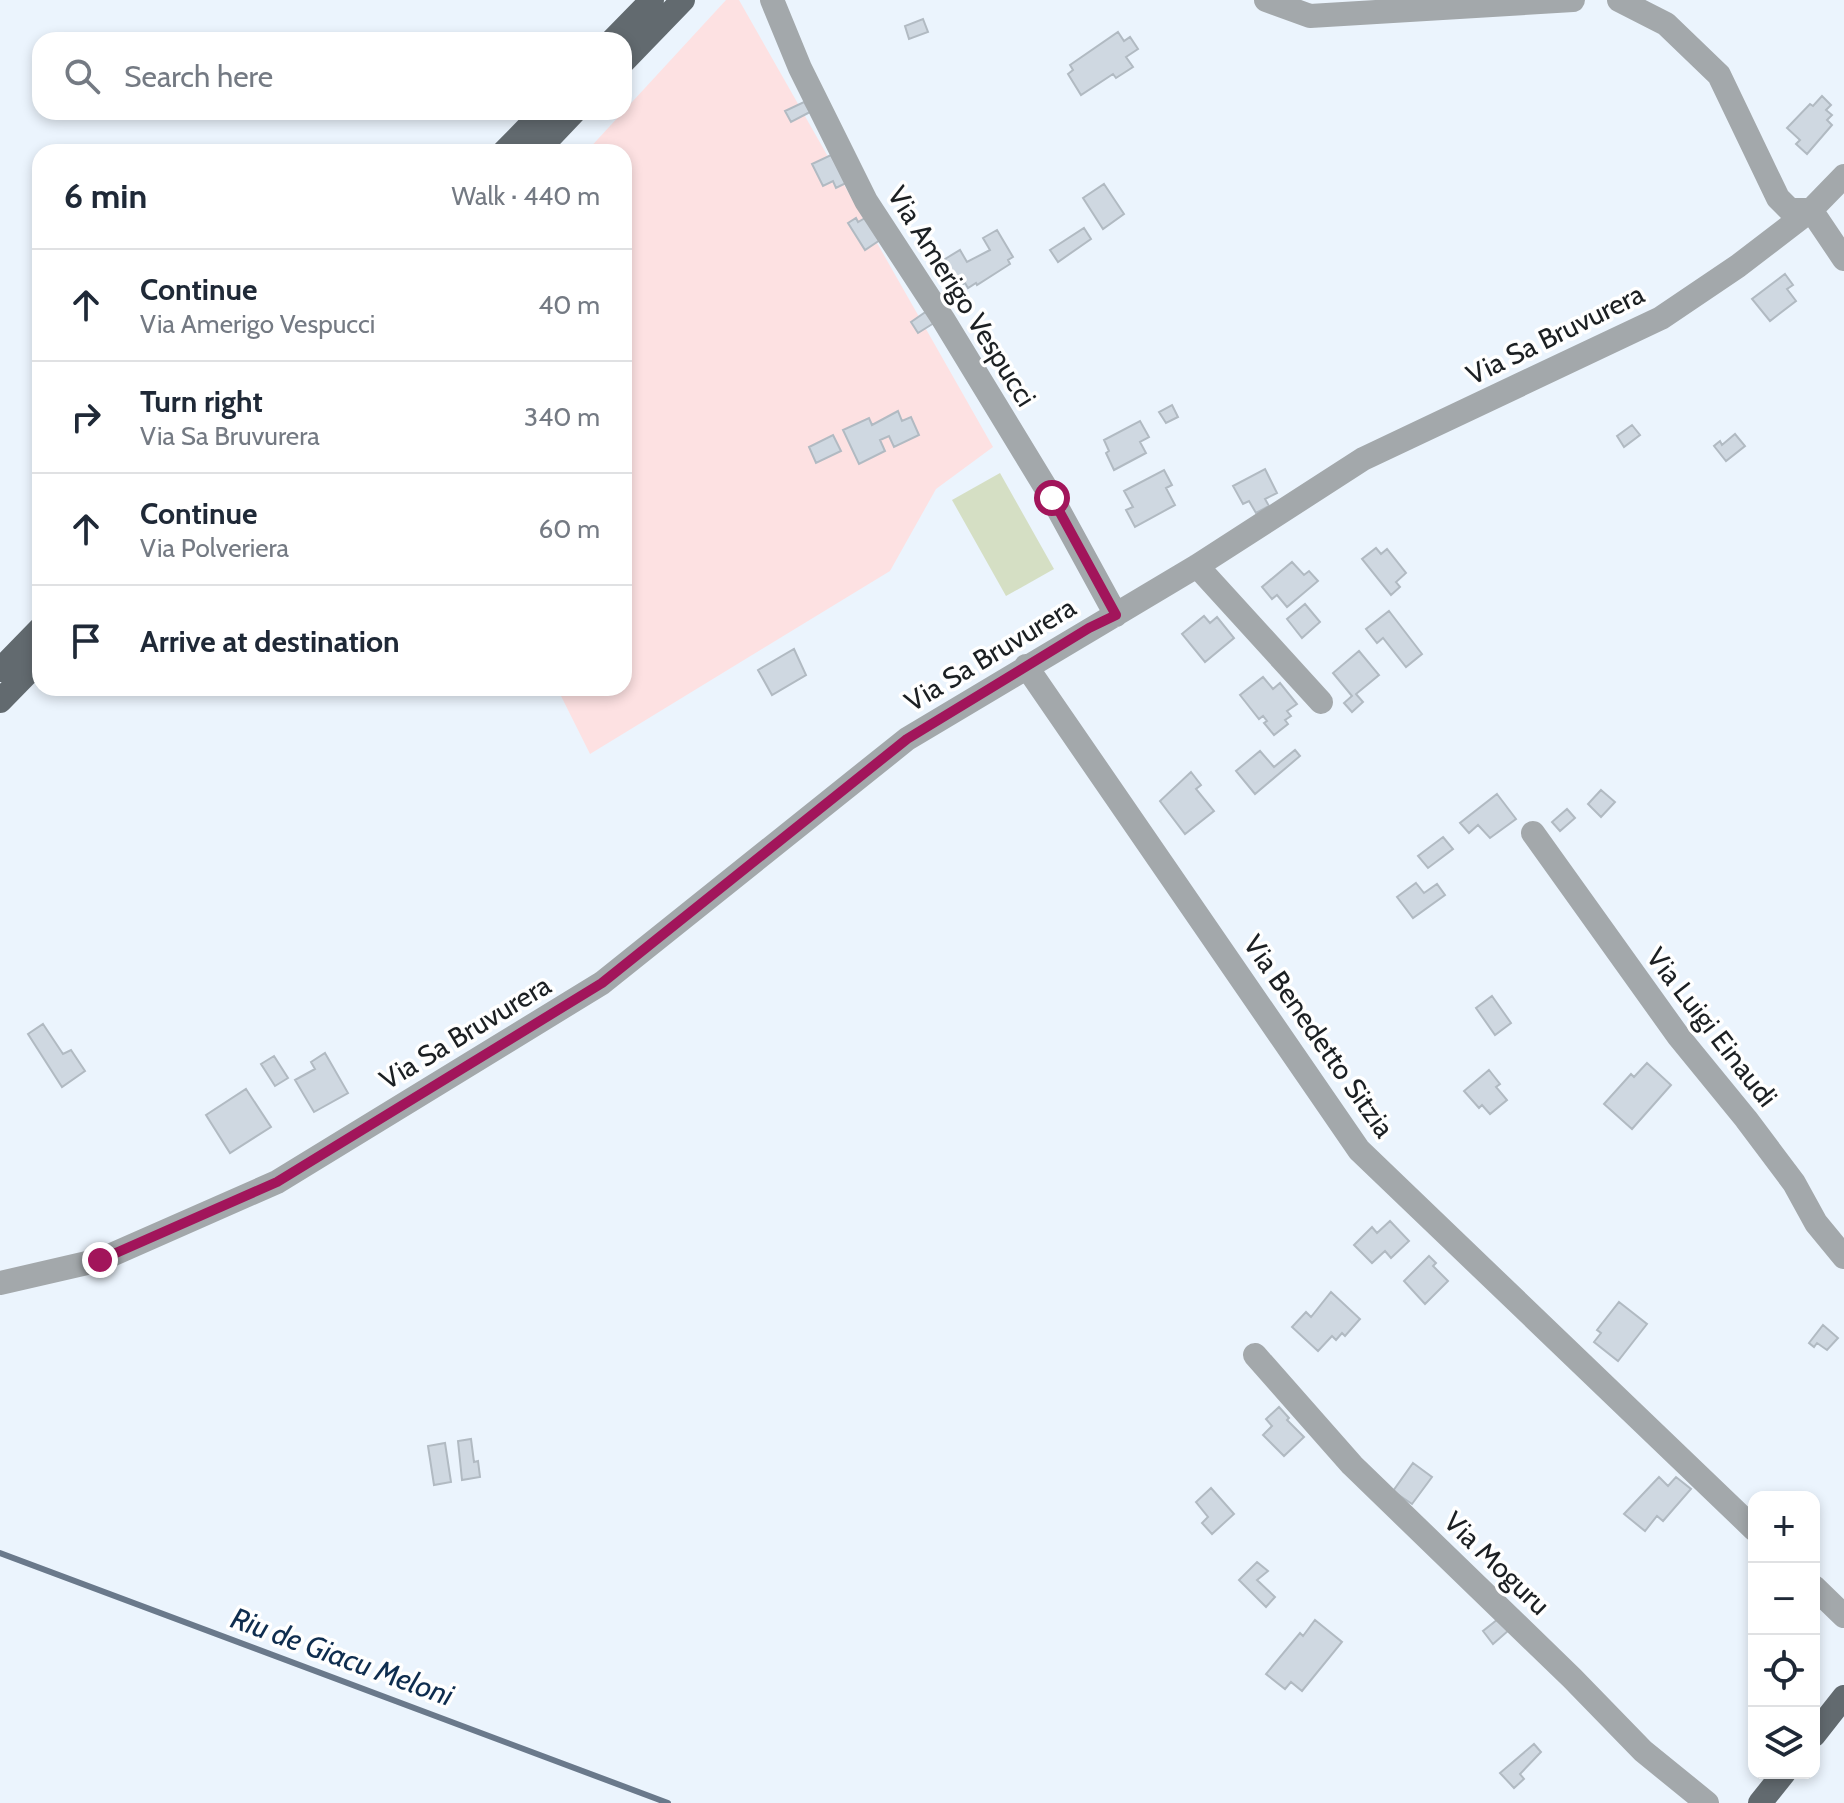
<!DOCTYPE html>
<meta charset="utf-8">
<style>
body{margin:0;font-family:Cabin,sans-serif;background:#f6f6f7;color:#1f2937}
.controls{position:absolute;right:24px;bottom:24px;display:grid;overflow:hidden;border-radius:16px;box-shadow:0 4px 12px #0003}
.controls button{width:72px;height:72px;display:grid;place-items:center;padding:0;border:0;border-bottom:2px solid #e0e1e3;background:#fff;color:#1f2937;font:40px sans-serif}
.stop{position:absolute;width:24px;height:24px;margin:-18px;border:6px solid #a2155b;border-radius:50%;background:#fff}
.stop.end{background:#a2155b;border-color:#fff;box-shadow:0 2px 8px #0008}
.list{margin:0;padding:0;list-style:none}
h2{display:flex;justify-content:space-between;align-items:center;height:104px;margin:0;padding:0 32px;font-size:34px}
h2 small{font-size:26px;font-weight:400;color:#747a83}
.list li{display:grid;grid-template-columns:52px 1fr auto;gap:24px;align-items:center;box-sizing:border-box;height:112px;padding:0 32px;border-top:2px solid #e0e1e3}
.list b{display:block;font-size:30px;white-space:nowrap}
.list p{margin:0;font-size:26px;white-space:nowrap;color:#747a83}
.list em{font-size:26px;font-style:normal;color:#747a83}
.icon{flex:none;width:44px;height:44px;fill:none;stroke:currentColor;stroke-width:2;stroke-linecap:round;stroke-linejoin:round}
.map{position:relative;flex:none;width:1844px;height:1803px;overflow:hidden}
.search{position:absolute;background:#fff;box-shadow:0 4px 12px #0003;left:32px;top:32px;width:600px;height:88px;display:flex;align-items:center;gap:20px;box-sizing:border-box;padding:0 28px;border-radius:24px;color:#747a83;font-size:30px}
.panel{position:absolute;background:#fff;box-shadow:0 4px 12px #0003;left:32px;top:144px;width:600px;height:552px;border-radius:24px}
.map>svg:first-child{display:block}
.industrial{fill:#fde1e2}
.green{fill:#d5dfc4}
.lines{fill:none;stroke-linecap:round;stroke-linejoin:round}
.stream{stroke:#6a798b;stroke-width:6}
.building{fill:#cfd8e1;stroke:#b1bac2;stroke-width:2}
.minor{stroke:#a3a8ab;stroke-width:24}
.major{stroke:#626a6f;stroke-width:24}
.route{stroke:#a2155b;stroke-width:10}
.labels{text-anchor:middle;stroke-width:7;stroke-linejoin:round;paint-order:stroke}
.street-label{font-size:28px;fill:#1c2023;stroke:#fff}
.water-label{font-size:30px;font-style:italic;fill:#0e2d4f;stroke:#fff}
</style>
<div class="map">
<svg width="1844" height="1803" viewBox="0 0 1844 1803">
<rect width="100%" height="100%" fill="#ebf4fd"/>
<!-- industrial -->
<path class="industrial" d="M 726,0 L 739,0 L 993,447 L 936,489 L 890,571 L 590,754 L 557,688 L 624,688 L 624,152 L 586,152 Z"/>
<!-- green -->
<path class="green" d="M 1000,473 L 1054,569 L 1006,596 L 952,500 Z"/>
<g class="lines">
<!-- stream -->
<path class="stream" d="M 0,1553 L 668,1803"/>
</g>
<!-- building -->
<path class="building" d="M 923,19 L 928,32 L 909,39 L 905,26 Z
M 1118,32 L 1124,41 L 1130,37 L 1138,49 L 1126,57 L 1133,67 L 1116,78 L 1113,74 L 1081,95 L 1068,74 L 1073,70 L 1070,65 Z
M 1822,96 L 1831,105 L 1826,110 L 1832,115 L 1827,120 L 1832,125 L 1807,154 L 1796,144 L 1800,140 L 1787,128 L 1810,104 L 1813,106 Z
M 804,102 L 810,112 L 791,122 L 785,111 Z
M 831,155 L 846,183 L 836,188 L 833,181 L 823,186 L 812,164 Z
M 1104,184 L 1124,214 L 1103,229 L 1083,198 Z
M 856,218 L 858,222 L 865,218 L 880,240 L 865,250 L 848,223 Z
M 1084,228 L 1091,239 L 1058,262 L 1050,250 Z
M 997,230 L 1013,257 L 1008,260 L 1010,264 L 977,285 L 976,283 L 968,288 L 965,283 L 960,286 L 945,259 L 960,250 L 967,262 L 990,250 L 983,238 Z
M 1785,274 L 1793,285 L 1787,289 L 1796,301 L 1770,321 L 1752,299 Z
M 927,311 L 934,323 L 918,333 L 911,322 Z
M 1172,405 L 1178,417 L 1166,423 L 1159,412 Z
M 898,411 L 902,421 L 911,417 L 919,435 L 894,447 L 889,436 L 880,440 L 885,451 L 859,464 L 843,430 L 869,418 L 872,425 Z
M 1140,421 L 1149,437 L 1140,442 L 1146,453 L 1114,470 L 1106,453 L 1109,451 L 1104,440 Z
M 1632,425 L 1640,435 L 1624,447 L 1617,436 Z
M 1735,434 L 1745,446 L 1726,461 L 1714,446 L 1720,441 L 1722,445 Z
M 833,435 L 841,451 L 816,463 L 809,447 Z
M 1265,469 L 1277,493 L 1265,499 L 1269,506 L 1256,513 L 1249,501 L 1243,504 L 1233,486 Z
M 1164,470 L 1172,485 L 1166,488 L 1175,505 L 1135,527 L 1126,510 L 1133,507 L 1124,491 Z
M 1376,548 L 1381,554 L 1387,549 L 1406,573 L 1396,582 L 1400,587 L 1391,595 L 1362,559 Z
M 1292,562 L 1304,575 L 1309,571 L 1318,581 L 1287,607 L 1277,595 L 1272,599 L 1262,587 Z
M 1305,604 L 1320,622 L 1302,638 L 1287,619 Z
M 1389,611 L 1422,654 L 1406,667 L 1383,638 L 1377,643 L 1366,629 Z
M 1204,616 L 1210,623 L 1217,617 L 1234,638 L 1205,662 L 1182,634 Z
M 794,649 L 806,675 L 772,695 L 758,670 Z
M 1359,651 L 1379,675 L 1356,694 L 1363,702 L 1352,712 L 1344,703 L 1352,696 L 1333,673 Z
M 1263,677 L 1273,689 L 1280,683 L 1297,704 L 1287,711 L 1291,716 L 1285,720 L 1288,724 L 1274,735 L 1264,723 L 1267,721 L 1263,716 L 1259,719 L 1240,695 Z
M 1295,750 L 1300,756 L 1255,794 L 1236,771 L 1260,751 L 1274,767 Z
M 1191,772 L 1201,785 L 1196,789 L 1214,811 L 1185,834 L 1160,801 Z
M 1601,790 L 1615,802 L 1601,817 L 1588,804 Z
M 1497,794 L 1516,819 L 1490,838 L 1478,825 L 1469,833 L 1460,823 Z
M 1567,809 L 1575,818 L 1560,831 L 1552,822 Z
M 1443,837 L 1453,849 L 1428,868 L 1418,856 Z
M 1416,883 L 1424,893 L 1437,884 L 1445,895 L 1413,918 L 1397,897 Z
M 1492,996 L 1511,1023 L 1495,1035 L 1476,1008 Z
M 43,1024 L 63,1054 L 71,1050 L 85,1071 L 62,1087 L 28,1034 Z
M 325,1053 L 348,1093 L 314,1112 L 295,1080 L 315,1069 L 311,1062 Z
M 274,1056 L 288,1078 L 275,1086 L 261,1064 Z
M 1647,1063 L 1671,1085 L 1632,1129 L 1604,1104 L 1631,1074 L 1634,1077 Z
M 1489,1070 L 1500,1084 L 1496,1087 L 1507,1100 L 1490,1114 L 1482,1105 L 1479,1108 L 1464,1091 Z
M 246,1089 L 271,1127 L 230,1153 L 206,1115 Z
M 1390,1221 L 1409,1241 L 1391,1258 L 1385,1251 L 1372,1263 L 1354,1245 L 1372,1227 L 1377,1233 Z
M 1429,1256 L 1436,1263 L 1433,1266 L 1448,1281 L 1425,1304 L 1404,1281 Z
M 1331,1292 L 1360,1319 L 1345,1336 L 1342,1333 L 1336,1340 L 1332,1336 L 1318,1351 L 1292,1327 L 1306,1312 L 1311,1317 Z
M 1619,1302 L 1647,1324 L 1618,1361 L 1594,1342 L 1601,1333 L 1597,1330 Z
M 1823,1325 L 1838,1338 L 1827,1350 L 1817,1343 L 1814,1347 L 1809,1343 Z
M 1279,1407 L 1289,1418 L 1287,1420 L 1304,1437 L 1284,1456 L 1263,1435 L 1272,1426 L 1266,1419 Z
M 471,1439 L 474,1462 L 478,1461 L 480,1477 L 462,1480 L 458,1441 Z
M 445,1443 L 451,1482 L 434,1485 L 428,1446 Z
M 1413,1463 L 1432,1477 L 1412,1504 L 1393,1491 Z
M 1659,1477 L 1668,1486 L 1676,1477 L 1691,1489 L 1663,1521 L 1657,1516 L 1645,1531 L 1624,1514 Z
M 1211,1488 L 1234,1514 L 1212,1534 L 1202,1523 L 1208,1517 L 1196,1502 Z
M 1257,1562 L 1268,1571 L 1257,1580 L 1275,1597 L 1266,1607 L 1239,1580 Z
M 1498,1619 L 1509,1630 L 1493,1644 L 1483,1631 Z
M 1315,1620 L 1342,1642 L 1302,1691 L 1291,1682 L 1285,1689 L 1266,1674 L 1300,1633 L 1303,1636 Z
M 1534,1744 L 1541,1752 L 1520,1774 L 1524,1779 L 1514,1788 L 1500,1773 Z"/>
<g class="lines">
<!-- minor -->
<path class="minor" d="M 772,0 L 800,68 L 866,201 L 943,319 L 1052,498 L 1116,615
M 1266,0 L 1310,16 L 1573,0
M 1619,0 L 1666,24 L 1719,75 L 1778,198 L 1790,210 L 1811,210 L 1844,259
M 1197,566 L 1321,702
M 1026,666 L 1359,1150 L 1754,1529
M 1533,833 L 1679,1037 L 1746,1119 L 1794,1183 L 1816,1223 L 1844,1257
M 0,1283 L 100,1260 L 277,1182 L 602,983 L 907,739 L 1197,566 L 1363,459 L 1661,318 L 1738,266 L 1811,210 L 1844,176
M 1255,1355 L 1352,1465 L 1572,1678 L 1643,1751 L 1707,1803
M 1814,1587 L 1844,1616"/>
<!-- major -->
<path class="major" d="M 613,40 L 652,0
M 624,61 L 683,0
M 504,152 L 543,112
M 536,152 L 574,112
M 0,670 L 40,629
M 0,701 L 40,660
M 1814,1735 L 1844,1697
M 1760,1803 L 1784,1773"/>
</g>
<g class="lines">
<!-- route -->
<path class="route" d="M 100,1260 L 277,1182 L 602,983 L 907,739 L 1089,628 L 1116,615 L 1052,498"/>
</g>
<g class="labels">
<!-- street labels -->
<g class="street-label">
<text transform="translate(962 296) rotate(58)" y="10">Via Amerigo Vespucci</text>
<text transform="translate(1555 334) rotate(-26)" y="10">Via Sa Bruvurera</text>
<text transform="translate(990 654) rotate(-31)" y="10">Via Sa Bruvurera</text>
<text transform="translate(1712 1027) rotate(52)" y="10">Via Luigi Einaudi</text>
<text transform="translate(465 1032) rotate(-31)" y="10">Via Sa Bruvurera</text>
<text transform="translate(1319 1036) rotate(55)" y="10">Via Benedetto Sitzia</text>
<text transform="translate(1497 1563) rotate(44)" y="10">Via Moguru</text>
</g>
<!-- water labels -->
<g class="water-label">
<text transform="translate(342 1657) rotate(20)" y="10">Riu de Giacu Meloni</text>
</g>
</g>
</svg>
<div class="controls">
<button>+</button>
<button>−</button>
<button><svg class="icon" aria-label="locate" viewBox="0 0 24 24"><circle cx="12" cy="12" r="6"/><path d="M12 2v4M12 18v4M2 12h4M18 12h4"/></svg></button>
<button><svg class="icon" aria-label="layers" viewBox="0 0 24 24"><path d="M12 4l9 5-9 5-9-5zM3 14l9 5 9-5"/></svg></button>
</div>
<div class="stop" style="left:1052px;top:498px"></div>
<div class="stop end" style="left:100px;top:1260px"></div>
<div class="search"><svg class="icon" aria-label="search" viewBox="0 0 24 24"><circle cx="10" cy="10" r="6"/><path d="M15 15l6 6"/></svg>Search here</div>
<section class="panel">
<h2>6 min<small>Walk · 440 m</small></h2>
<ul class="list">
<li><svg class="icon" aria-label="ahead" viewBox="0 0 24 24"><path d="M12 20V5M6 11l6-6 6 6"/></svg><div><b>Continue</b><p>Via Amerigo Vespucci</p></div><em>40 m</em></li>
<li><svg class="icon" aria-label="right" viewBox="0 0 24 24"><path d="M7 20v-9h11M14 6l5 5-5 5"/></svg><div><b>Turn right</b><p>Via Sa Bruvurera</p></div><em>340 m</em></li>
<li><svg class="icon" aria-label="ahead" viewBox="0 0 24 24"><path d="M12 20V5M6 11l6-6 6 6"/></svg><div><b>Continue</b><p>Via Polveriera</p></div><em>60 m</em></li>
<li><svg class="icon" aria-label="arrive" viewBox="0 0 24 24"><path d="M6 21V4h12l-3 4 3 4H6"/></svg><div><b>Arrive at destination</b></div></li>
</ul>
</section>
</div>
